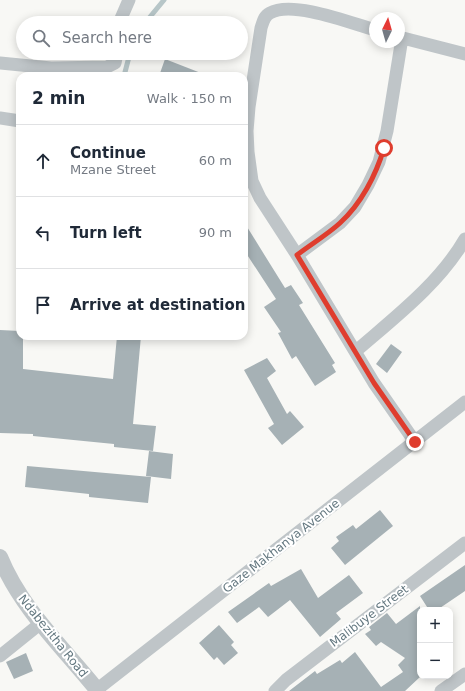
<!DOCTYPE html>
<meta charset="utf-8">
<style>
body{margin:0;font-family:"DejaVu Sans",sans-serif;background:#f2f2f3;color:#1f2937}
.controls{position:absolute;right:12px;bottom:12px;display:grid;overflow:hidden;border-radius:8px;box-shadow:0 2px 10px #0003}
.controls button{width:36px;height:36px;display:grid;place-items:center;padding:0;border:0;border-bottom:1px solid #e0e1e3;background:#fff;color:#1f2937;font:20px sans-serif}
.compass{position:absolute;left:369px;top:12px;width:36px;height:36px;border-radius:50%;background:#fff;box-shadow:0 2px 10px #0003;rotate:5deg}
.stop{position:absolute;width:12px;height:12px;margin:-9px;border:3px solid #df3d2e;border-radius:50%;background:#fff}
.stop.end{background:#df3d2e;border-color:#fff;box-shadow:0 1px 4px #0008}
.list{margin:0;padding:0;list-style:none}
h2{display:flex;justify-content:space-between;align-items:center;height:52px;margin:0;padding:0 16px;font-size:17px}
h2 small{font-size:13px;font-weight:400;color:#747a83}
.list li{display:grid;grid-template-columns:26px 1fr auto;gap:12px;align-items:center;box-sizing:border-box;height:72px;padding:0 16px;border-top:1px solid #e0e1e3}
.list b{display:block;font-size:15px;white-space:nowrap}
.list p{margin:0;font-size:13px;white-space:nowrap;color:#747a83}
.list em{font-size:13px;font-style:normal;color:#747a83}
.icon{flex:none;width:22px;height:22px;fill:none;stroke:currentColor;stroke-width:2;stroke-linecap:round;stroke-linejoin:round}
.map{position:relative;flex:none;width:465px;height:691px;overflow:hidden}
.search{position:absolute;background:#fff;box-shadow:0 2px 10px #0003;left:16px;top:16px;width:232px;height:44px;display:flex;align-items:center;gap:10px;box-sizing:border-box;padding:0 14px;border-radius:22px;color:#747a83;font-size:15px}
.panel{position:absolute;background:#fff;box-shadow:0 2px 10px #0003;left:16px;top:72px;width:232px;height:268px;border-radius:12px}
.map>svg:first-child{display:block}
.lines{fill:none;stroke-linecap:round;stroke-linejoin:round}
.stream{stroke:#b7c6c8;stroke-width:5}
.building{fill:#a6b1b5}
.minor{stroke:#bfc5c8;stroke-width:13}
.tertiary{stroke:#bfc5c8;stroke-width:16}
.route{stroke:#df3d2e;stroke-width:5}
.labels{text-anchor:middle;stroke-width:4;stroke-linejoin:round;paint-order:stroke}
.street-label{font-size:12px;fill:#647880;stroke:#fff}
</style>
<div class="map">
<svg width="465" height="691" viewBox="0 0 465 691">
<rect width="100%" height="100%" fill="#f8f8f5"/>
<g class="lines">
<!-- stream -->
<path class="stream" d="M 145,23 L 164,0
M 124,76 L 130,53"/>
</g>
<!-- building -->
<path class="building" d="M 165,59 L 206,75 L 205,76 L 159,76 Z
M 244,222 L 285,288 L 291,285 L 303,303 L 299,305 L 335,363 L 332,365 L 336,372 L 315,386 L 296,356 L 292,359 L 278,333 L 281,332 L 264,307 L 276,299 L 244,250 Z
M 0,330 L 20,331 L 20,336 L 23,336 L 23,369 L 113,379 L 117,336 L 141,336 L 133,424 L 156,426 L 153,451 L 114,447 L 114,444 L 33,436 L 33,434 L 0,433 Z
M 391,344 L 402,352 L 387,373 L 376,364 Z
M 267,358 L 276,371 L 267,378 L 287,414 L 290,411 L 304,427 L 282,445 L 268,428 L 274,424 L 244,370 Z
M 149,451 L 173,454 L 171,479 L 146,476 Z
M 27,466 L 151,477 L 148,503 L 89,497 L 89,494 L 25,487 Z
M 380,510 L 393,526 L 345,565 L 331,548 L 339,541 L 336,537 L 353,525 L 356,529 Z
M 465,565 L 465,591 L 437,610 L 429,610 L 420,596 Z
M 301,569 L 318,598 L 349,575 L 363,593 L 336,613 L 341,619 L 320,637 L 290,600 L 268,617 L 259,607 L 237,623 L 228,612 L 269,583 L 271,586 Z
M 420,606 L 420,677 L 405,691 L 289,691 L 315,671 L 317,674 L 340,660 L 342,663 L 355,652 L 381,687 L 403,672 L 398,665 L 405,658 L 381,642 L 376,646 L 365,634 L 371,630 L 369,627 L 387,613 L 396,624 Z
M 219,625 L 234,642 L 231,645 L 238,653 L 224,665 L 217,657 L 214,660 L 199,643 Z
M 26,653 L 33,671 L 14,679 L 6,662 Z"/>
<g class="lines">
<!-- minor -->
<path class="minor" d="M 119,23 L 129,0
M 375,30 C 351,23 292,0 270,13 C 264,16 263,22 261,28 L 249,107 L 247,131 L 248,152 L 252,181 L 260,198 L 297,255 L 374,383 L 415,442
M 399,37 L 465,54
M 0,63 L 51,68 L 107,67 L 115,63 L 117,53
M 0,118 L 20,121
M 297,255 L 340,223 L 355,207 L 368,185 L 379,162 L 387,131 L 402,38
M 356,351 C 394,318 439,284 465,239
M 0,656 L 41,623
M 95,691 L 465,402
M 275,691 L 286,680 L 465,543
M 441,691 L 465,674"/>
<!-- tertiary -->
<path class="tertiary" d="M 0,557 C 21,609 64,648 98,691"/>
</g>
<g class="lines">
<!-- route -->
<path class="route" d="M 384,148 C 376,175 361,204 340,223 C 327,235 311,244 297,255 L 374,383 L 415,442"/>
</g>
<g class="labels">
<!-- street labels -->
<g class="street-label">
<text transform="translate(281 546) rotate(-38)" y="4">Gaze Makhanya Avenue</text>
<text transform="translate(369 616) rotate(-37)" y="4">Malibuye Street</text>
<text transform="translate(53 636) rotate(51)" y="4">Ndabezitha Road</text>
</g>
</g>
</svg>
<div class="controls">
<button>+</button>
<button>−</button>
</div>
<svg class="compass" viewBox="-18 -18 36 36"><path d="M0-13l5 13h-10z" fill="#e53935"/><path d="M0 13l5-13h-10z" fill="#747a83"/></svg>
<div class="stop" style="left:384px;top:148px"></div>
<div class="stop end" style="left:415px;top:442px"></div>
<div class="search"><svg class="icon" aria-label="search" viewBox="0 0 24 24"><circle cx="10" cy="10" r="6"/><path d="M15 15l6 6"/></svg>Search here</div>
<section class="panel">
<h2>2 min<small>Walk · 150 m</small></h2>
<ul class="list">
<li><svg class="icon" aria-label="ahead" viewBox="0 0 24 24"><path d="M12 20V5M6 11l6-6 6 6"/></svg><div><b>Continue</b><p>Mzane Street</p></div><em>60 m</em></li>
<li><svg class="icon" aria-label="left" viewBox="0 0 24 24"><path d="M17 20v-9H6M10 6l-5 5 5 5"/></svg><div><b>Turn left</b></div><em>90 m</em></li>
<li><svg class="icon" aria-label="arrive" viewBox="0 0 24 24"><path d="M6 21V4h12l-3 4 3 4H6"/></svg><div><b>Arrive at destination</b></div></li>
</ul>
</section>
</div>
